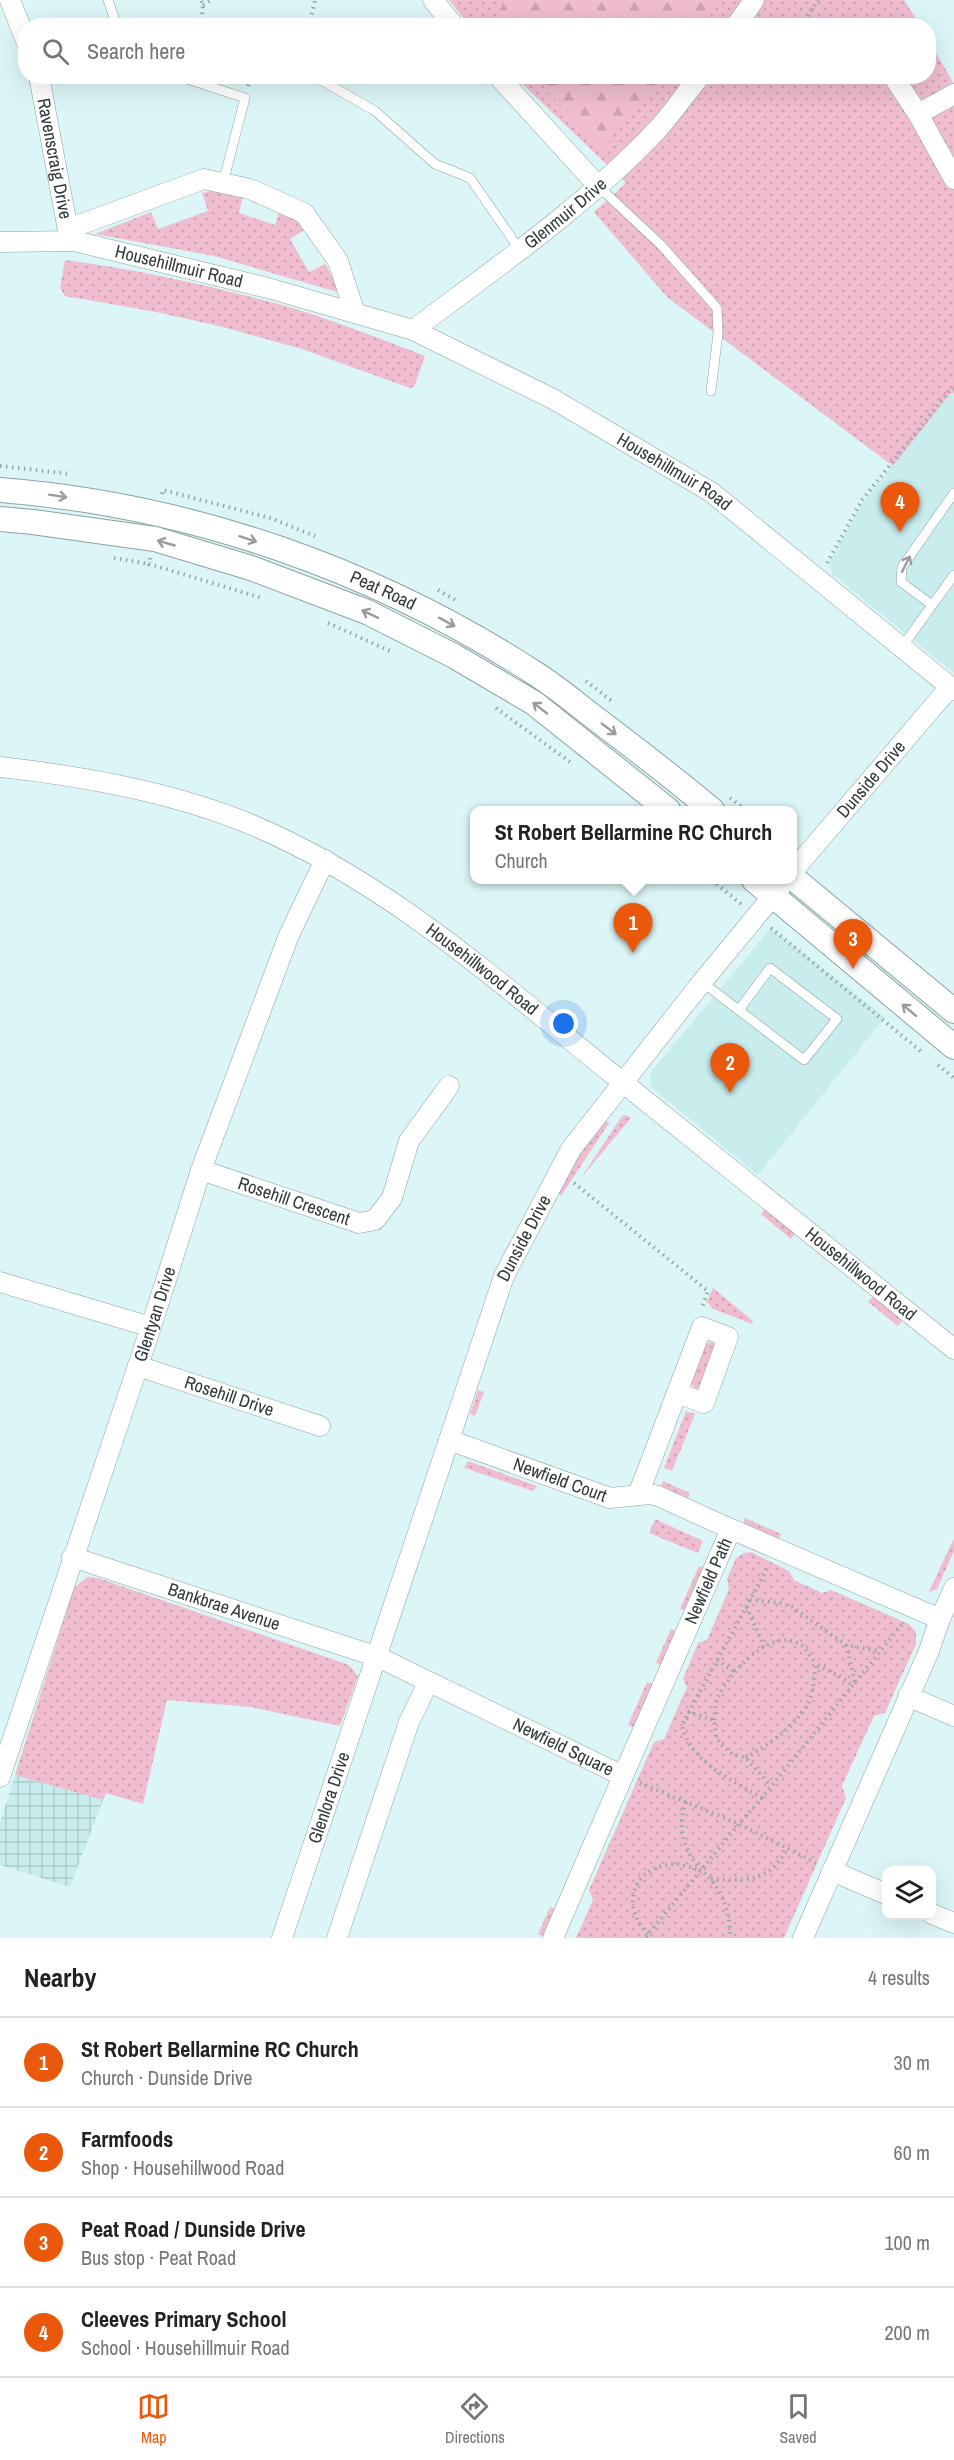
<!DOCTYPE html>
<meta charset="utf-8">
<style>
body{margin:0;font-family:"Archivo Narrow",sans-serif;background:#f2f2f2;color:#222}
.controls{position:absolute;right:18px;bottom:18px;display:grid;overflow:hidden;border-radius:12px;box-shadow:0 6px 24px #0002}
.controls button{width:54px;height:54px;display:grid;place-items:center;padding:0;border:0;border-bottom:2px solid #e0e0e0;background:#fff;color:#222;font:30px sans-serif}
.you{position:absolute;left:564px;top:1024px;width:21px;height:21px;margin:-15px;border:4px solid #fff;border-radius:50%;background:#1a73e8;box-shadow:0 0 0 9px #1a73e833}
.badge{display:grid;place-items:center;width:39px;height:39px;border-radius:50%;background:#ea580c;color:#fff;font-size:20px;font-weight:700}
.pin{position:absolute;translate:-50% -50px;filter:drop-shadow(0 2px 3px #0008)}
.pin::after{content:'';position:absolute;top:32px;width:21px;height:18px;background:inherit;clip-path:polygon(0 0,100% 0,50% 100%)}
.popup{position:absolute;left:470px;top:806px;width:327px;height:78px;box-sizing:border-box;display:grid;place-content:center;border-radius:12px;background:#fff;filter:drop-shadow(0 2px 4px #0005);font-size:20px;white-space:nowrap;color:#767676}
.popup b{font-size:22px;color:#222}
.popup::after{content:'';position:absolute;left:50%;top:100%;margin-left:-12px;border:12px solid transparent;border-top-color:#fff}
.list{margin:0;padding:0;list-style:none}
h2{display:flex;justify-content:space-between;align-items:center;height:78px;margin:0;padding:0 24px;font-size:26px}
h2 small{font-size:20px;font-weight:400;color:#767676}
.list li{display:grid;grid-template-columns:39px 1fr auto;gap:18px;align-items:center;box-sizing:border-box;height:90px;padding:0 24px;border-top:2px solid #e0e0e0}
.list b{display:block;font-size:22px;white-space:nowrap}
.list p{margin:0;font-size:20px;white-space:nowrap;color:#767676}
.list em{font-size:20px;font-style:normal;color:#767676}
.icon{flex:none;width:33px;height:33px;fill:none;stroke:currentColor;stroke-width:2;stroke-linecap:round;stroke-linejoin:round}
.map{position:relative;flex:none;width:954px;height:1938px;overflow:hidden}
.search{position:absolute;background:#fff;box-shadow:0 6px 24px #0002;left:18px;right:18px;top:18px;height:66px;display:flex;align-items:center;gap:15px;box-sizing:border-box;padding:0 21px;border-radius:24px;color:#767676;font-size:22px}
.sheet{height:438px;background:#fff}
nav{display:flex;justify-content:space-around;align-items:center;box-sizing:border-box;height:84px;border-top:2px solid #e0e0e0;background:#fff;font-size:16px;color:#767676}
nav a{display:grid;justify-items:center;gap:3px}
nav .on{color:#ea580c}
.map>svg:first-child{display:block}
.built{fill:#c9eced}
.industrial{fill:url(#industrial-grid)}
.grass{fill:url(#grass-dots)}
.forest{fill:url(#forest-firs)}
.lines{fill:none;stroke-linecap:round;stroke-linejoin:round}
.service-casing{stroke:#8ba2a3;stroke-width:10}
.minor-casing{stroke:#8ba2a3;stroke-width:21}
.tertiary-casing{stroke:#8ba2a3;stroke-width:26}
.path{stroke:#94a7a8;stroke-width:4;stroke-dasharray:1.5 4.5;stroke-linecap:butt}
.service{stroke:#fff;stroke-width:9}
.minor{stroke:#fff;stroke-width:20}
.tertiary{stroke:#fff;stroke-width:24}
.oneway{stroke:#989c9c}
.labels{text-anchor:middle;stroke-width:5;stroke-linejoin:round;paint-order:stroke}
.street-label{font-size:18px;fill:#303a3a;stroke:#fff}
</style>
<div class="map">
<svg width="954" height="1938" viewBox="0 0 954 1938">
<defs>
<pattern id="industrial-grid" width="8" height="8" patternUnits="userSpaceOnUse" patternTransform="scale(1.5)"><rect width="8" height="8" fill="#c9eced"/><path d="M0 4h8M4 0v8" fill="none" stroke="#adcbcc"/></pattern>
<pattern id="grass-dots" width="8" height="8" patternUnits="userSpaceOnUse" patternTransform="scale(1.5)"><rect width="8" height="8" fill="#efbcd0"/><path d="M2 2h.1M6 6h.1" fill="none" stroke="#cda2b3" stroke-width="1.8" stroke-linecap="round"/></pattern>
<pattern id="forest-firs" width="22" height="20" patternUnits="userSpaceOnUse" patternTransform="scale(1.5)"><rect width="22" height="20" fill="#efbcd0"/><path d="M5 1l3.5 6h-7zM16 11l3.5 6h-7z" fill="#cda2b3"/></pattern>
</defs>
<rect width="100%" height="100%" fill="#dcf6f7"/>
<!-- built -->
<path class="built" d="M 951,393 L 954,393 L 954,673 L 832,574 L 829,562 L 863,502 Z
M 771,928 L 885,1017 L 758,1175 L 651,1087 L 650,1073 Z"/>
<!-- industrial -->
<path class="industrial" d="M 15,1775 L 103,1800 L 70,1887 L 0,1865 L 0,1823 Z"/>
<!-- grass -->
<path class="grass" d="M 449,0 L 904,0 L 920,25 L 469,25 Z
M 929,41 L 954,84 L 954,393 L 951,393 L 893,466 L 667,297 L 594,212 L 626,183 L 515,77 L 928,76 Z
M 219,189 L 243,196 L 239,213 L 275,225 L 280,209 L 296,217 L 306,229 L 290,239 L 309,272 L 325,264 L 341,293 L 214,256 L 95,234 L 151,212 L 158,229 L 208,211 L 202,193 Z
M 65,260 C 131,269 195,282 259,299 C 316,313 371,335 425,356 L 414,387 L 410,388 L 302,349 L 219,326 L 156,312 L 65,296 L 60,288 Z
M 626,1115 L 631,1118 L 581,1178 L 622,1116 Z
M 603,1119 L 609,1123 L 561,1196 L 556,1192 Z
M 765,1209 L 795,1233 L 791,1239 L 761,1214 Z
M 713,1288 L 753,1321 L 752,1324 L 713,1309 L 707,1302 Z
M 873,1296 L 903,1320 L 898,1326 L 868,1302 Z
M 712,1342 L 715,1345 L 702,1387 L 696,1389 L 691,1384 L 705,1344 Z
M 478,1390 L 484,1392 L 475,1416 L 470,1414 Z
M 686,1411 L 695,1414 L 672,1471 L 664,1468 Z
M 468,1461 L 537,1486 L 533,1491 L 464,1468 Z
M 663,1481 L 690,1493 L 688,1498 L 661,1486 Z
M 745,1518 L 781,1534 L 779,1539 L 743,1523 Z
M 655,1519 L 703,1541 L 698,1553 L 649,1533 Z
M 954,1538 L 954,1551 L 937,1589 L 929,1592 Z
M 751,1552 L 789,1571 L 794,1580 L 822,1593 L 831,1590 L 909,1624 L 916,1632 L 916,1644 L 885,1713 L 874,1716 L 842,1786 L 846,1798 L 784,1938 L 576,1938 L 593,1900 L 589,1890 L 654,1742 L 664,1739 L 687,1687 L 683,1679 L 698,1643 L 707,1640 L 729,1589 L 727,1579 L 736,1558 L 744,1553 Z
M 699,1566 L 705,1568 L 687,1611 L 680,1609 Z
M 87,1577 L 98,1578 L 349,1665 L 358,1676 L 340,1726 L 251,1707 L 167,1700 L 143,1804 L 106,1793 L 103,1800 L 15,1775 L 74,1588 Z
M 671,1629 L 678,1632 L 663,1666 L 656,1663 Z
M 647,1682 L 654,1685 L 635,1728 L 628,1725 Z
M 550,1907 L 555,1909 L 543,1936 L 538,1934 Z"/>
<!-- forest -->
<path class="forest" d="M 503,0 L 723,0 L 702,25 L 499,25 Z
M 535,77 L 661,77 L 602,150 Z"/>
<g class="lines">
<defs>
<path id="service" d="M 108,0 L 117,26
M 178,76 L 245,98 L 223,183
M 314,76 L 375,111 L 435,164 L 470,178 L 520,250
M 599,187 L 661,245 L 717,308 L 718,333 L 711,391
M 932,605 L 901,582 L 902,567 L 954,493
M 902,647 L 954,575
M 702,982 L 804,1060 L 837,1019 L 770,968 L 739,1010"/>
<g id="minor">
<path d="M 10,0 L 26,41"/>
<path d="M 433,0 L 454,26"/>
<path d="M 736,26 L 754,0"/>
<path id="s1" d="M 39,76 L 70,241"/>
<path d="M 498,76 L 599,187"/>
<path d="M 893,76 L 918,114 L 954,179"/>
<path d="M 918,114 L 954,94"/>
<path d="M 68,229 L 204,179 L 250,189 L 304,213 L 338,261 L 355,313"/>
<path id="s2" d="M 0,242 L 74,241 L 268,288 L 413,330 L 553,399 L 711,492 L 954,690"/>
<path id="s3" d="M 413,330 C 497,267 584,207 657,130 C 672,114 685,94 700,76"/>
<path id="s4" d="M 0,767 C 82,776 168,791 245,822 C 383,878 496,980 611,1073 C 726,1165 840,1257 954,1349"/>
<path id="s5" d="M 792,872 L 950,687"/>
<path id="s6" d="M 201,1170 L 359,1223 L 375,1220 L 392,1198 L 409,1141 L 449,1086"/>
<path d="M 0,1282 L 151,1327"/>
<path id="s7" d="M 138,1366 L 320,1426"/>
<path id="s8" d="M 449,1440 L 610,1498 L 650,1494 L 658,1496 L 731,1529"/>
<path d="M 638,1495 L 702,1327 L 728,1337 L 704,1403 L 677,1393"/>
<path id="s9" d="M 72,1557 L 378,1657 L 623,1776 L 553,1938"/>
<path d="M 940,1619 L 954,1588"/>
<path d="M 908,1696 L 954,1716"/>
<path id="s10" d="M 623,1776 L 731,1529 L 940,1619 L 929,1651 L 803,1938"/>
<path id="s11" d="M 0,1777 L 151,1327 L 201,1170 L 289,935 L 325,860"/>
<path d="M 832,1871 L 886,1894"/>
<path d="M 932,1914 L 954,1923"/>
<path id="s12" d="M 282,1938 L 504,1276 L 571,1149 L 702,982 L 786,880"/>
<path d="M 337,1938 L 409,1722 L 428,1683"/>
</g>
<g id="tertiary">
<path id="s13" d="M 0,490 C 191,505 376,570 536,674 C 555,686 573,701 591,715 C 632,746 673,777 712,810"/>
<path d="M 0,519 L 33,522 L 155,539 L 251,568 L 367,612 L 454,656 L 534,703 L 668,810"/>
<path d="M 792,877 L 954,1011"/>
<path d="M 754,880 L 954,1047"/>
</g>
</defs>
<!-- service casing -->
<use href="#service" class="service-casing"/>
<!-- minor casing -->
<use href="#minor" class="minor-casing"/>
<!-- tertiary casing -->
<use href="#tertiary" class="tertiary-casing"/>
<!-- path -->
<path class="path" d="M 203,5 L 211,0
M 201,26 L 203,5 L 201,0
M 309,26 L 315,0
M 801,26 L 818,0
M 248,86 L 250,78 L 287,81 L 292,76
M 0,466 L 71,474
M 162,494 L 163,490 L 270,518 L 315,536
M 114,558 L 149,564
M 150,558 L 149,564 L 262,598
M 827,563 L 862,500 L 950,390 L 954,389
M 438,590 L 457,601
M 328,623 L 392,652
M 586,681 L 613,702
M 496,708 L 570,762
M 730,798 L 746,810
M 712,880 L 742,905
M 771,928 L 923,1053
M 938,1065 L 954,1078
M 574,1183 L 708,1291 L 702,1308
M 750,1600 L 780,1603 L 792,1607 L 846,1645 L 880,1651
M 747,1607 L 764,1647
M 846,1645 L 855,1682
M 717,1660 L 735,1672
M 688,1712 L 714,1720 L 716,1737 L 722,1745 L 732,1754 L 746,1758 L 771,1786
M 714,1720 C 715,1713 715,1704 718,1697 C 729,1673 772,1625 801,1645 C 807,1649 811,1658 816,1664
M 746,1758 C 769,1744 796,1727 809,1701 C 814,1690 814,1676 816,1664 L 841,1677 L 852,1685
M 640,1783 L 739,1824 L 645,1938
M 762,1798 C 733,1781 689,1761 682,1725 L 769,1565
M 686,1802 C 677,1826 683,1848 699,1868 C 703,1872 708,1876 712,1881 C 725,1897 731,1918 730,1938
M 816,1863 L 739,1824 L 762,1798 L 903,1623
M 711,1879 C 748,1880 767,1884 788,1848
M 648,1934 C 621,1907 631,1868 672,1864 C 681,1863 691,1868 700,1870"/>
<!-- service -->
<use href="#service" class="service"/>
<!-- minor -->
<use href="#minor" class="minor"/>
<!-- tertiary -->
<use href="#tertiary" class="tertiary"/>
</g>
<!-- one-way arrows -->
<defs><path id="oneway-shaft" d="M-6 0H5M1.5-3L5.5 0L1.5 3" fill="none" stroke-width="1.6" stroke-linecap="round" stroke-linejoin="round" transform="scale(1.5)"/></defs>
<g class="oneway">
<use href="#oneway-shaft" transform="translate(58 496) rotate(9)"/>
<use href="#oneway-shaft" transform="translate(248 539) rotate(18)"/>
<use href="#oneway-shaft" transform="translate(166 543) rotate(-164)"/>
<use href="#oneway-shaft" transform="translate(906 564) rotate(-63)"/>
<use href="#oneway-shaft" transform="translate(370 614) rotate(-155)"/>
<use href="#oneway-shaft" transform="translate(447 622) rotate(29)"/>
<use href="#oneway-shaft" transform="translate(540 708) rotate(-142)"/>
<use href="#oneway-shaft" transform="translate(609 729) rotate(37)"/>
<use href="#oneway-shaft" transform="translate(909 1010) rotate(-140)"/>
</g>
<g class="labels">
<!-- street labels -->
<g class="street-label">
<text dy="6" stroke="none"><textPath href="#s1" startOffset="84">Ravenscraig Drive</textPath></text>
<text dy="6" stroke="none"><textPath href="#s3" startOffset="192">Glenmuir Drive</textPath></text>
<text dy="6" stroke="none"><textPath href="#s2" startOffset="182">Househillmuir Road</textPath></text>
<text dy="6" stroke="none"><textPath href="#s2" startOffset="722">Househillmuir Road</textPath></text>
<text dy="6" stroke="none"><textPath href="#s13" startOffset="398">Peat Road</textPath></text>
<text dy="6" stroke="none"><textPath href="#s5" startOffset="122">Dunside Drive</textPath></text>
<text dy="6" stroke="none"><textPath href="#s4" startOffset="532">Househillwood Road</textPath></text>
<text dy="6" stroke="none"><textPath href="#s6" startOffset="98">Rosehill Crescent</textPath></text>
<text dy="6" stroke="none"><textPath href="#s12" startOffset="741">Dunside Drive</textPath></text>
<text dy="6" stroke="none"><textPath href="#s4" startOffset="1018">Househillwood Road</textPath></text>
<text dy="6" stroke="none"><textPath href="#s11" startOffset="488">Glentyan Drive</textPath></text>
<text dy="6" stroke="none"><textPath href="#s7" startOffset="96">Rosehill Drive</textPath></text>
<text dy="6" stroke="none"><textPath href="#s8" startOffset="118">Newfield Court</textPath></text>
<text dy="6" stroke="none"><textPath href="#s10" startOffset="213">Newfield Path</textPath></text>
<text dy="6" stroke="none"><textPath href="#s9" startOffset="160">Bankbrae Avenue</textPath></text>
<text dy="6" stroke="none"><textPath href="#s9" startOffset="528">Newfield Square</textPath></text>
<text dy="6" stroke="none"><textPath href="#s12" startOffset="148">Glenlora Drive</textPath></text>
</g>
</g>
</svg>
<div class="controls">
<button><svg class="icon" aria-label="layers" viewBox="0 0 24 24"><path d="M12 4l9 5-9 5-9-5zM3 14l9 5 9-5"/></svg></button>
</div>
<div class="you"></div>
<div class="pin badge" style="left:633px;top:953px">1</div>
<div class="popup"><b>St Robert Bellarmine RC Church</b>Church</div>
<div class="pin badge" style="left:730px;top:1093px">2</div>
<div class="pin badge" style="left:853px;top:969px">3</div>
<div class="pin badge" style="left:900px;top:532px">4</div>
<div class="search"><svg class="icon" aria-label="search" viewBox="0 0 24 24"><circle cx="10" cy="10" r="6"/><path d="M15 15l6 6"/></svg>Search here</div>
</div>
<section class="sheet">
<h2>Nearby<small>4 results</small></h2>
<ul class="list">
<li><span class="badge">1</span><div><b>St Robert Bellarmine RC Church</b><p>Church · Dunside Drive</p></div><em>30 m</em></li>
<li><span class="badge">2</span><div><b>Farmfoods</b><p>Shop · Househillwood Road</p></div><em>60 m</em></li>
<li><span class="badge">3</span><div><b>Peat Road / Dunside Drive</b><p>Bus stop · Peat Road</p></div><em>100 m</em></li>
<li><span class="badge">4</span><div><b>Cleeves Primary School</b><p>School · Househillmuir Road</p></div><em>200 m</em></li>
</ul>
</section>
<nav>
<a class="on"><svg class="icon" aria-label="map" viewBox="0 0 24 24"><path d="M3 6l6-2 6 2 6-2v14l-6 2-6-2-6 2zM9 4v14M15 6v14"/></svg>Map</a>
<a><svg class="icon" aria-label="directions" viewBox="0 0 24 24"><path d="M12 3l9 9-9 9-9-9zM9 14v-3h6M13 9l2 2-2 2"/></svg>Directions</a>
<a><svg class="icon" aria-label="saved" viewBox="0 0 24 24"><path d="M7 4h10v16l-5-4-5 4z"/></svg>Saved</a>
</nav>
